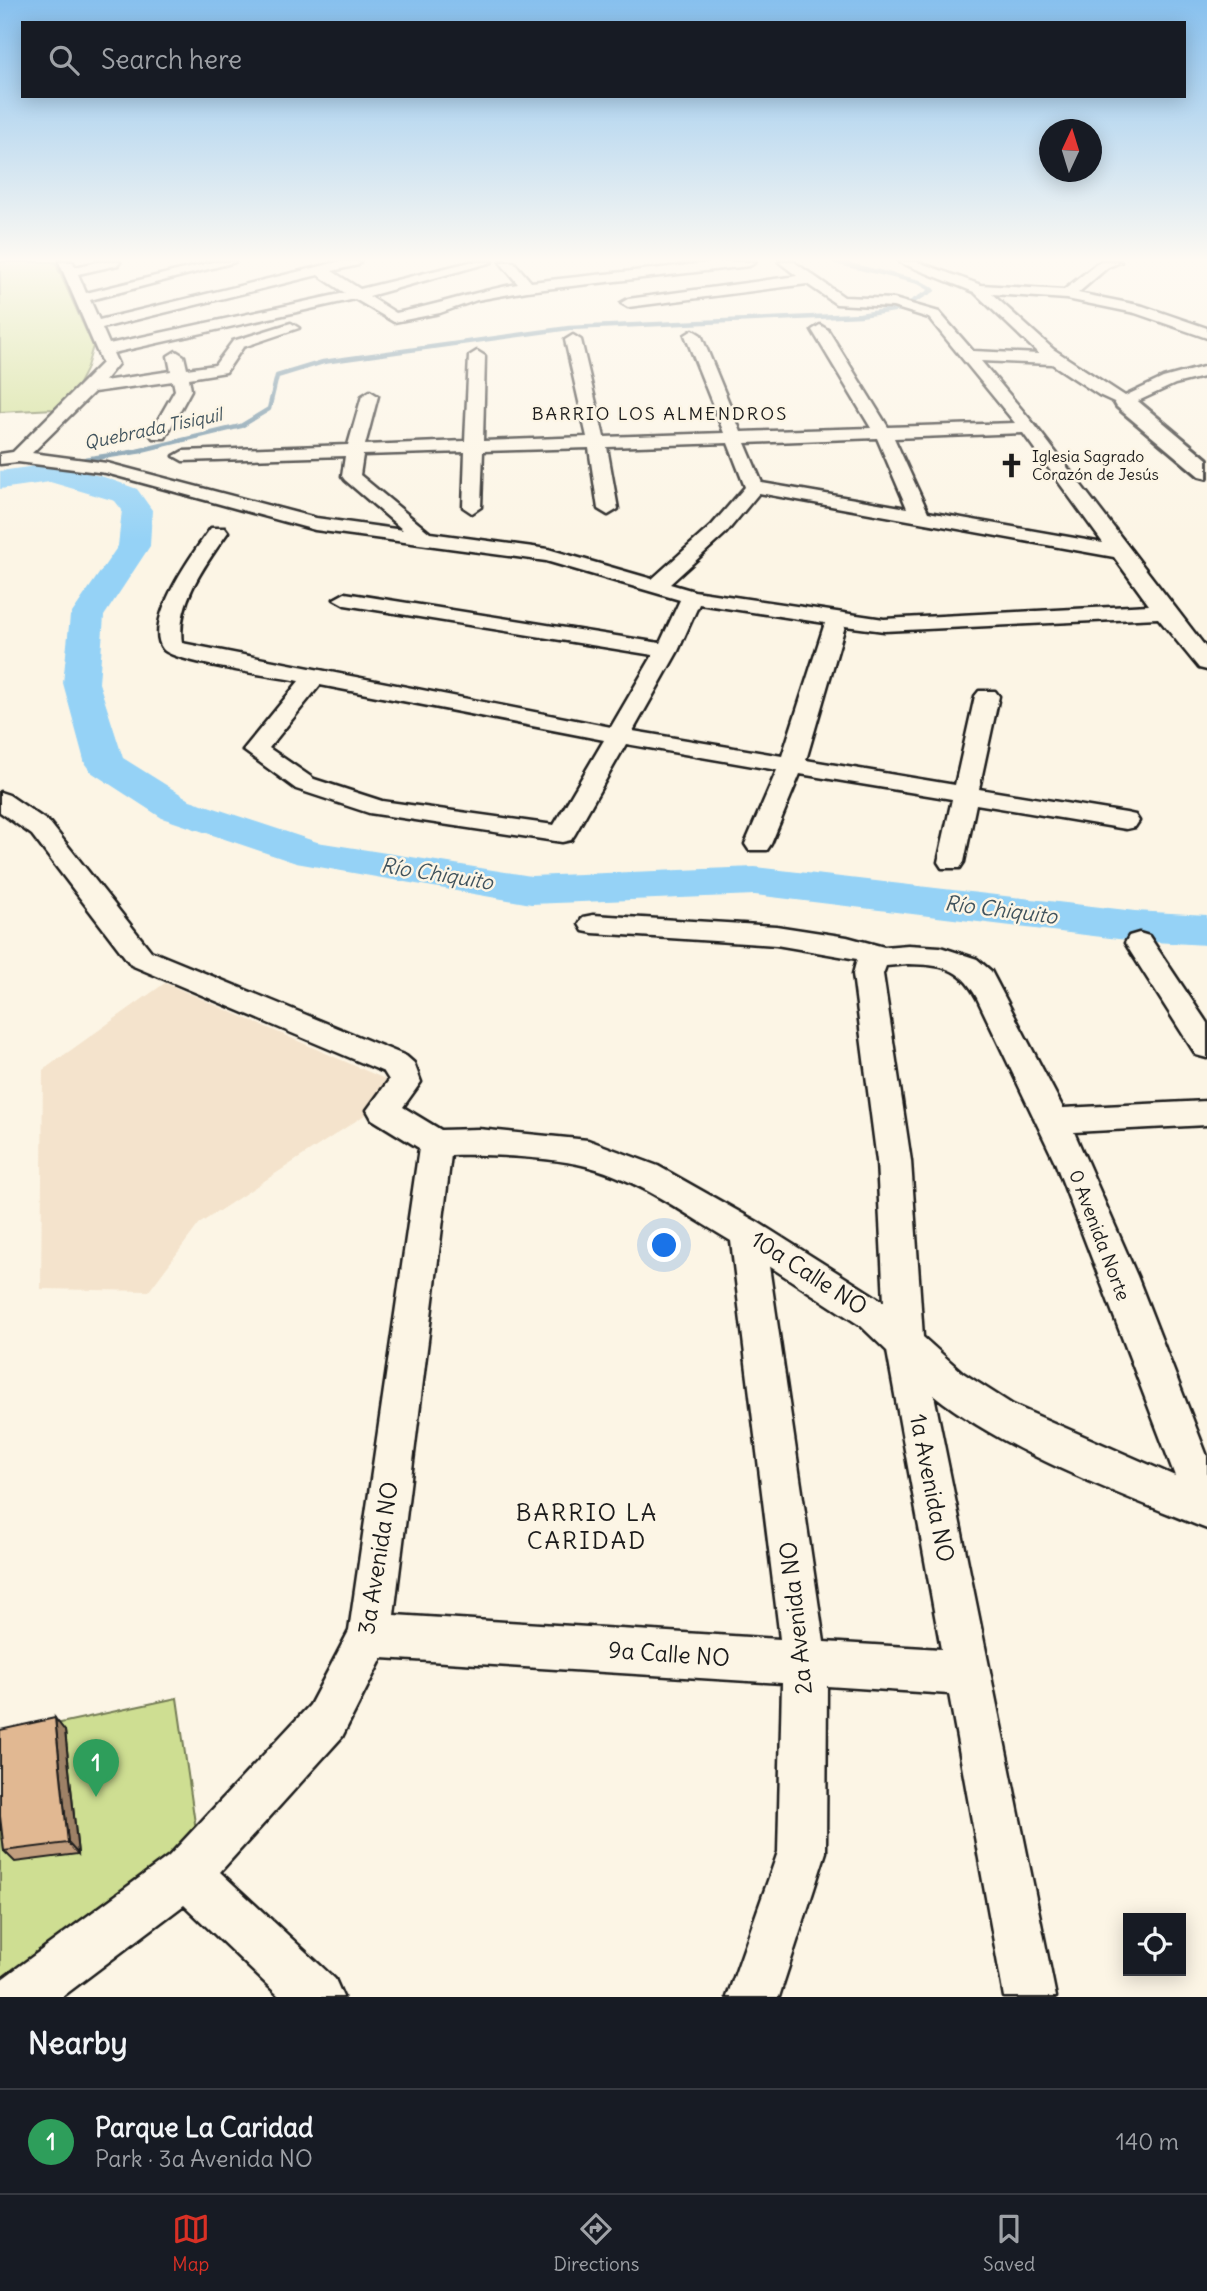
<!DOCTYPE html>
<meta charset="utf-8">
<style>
body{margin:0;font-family:Delius,sans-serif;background:#20242c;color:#f1f3f6}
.controls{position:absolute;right:21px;bottom:21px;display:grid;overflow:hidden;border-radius:0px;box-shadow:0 4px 18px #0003}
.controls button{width:63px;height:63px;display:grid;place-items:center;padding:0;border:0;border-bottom:2px solid #363941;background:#171b24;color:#f1f3f6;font:35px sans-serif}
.compass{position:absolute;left:1039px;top:119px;width:63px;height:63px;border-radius:50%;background:#171b24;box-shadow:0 4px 18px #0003;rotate:4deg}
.you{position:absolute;left:665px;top:1246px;width:24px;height:24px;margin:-18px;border:5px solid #fff;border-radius:50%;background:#1a73e8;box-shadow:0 0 0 10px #1a73e833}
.badge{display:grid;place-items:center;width:46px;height:46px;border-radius:50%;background:#d93025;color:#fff;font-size:23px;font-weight:700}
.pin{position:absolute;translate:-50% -58px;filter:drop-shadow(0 2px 4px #0008)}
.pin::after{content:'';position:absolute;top:37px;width:24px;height:21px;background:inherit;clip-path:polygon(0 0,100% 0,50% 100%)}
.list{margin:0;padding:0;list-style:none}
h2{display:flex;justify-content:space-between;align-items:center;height:91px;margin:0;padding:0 28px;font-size:30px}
h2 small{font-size:23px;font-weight:400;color:#9ea1a6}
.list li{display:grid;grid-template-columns:46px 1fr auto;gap:21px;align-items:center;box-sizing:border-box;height:105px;padding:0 28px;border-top:2px solid #363941}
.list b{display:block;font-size:26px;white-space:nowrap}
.list p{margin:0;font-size:23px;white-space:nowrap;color:#9ea1a6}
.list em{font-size:23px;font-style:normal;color:#9ea1a6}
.icon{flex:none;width:38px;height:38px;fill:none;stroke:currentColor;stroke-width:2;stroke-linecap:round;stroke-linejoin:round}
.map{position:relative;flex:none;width:1207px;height:1997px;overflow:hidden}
.search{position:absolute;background:#171b24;box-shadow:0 4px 18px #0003;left:21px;right:21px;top:21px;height:77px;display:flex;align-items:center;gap:18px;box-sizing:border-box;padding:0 24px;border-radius:0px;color:#9ea1a6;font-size:26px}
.sheet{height:196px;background:#171b24}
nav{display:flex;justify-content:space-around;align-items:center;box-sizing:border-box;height:98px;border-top:2px solid #363941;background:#171b24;font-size:19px;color:#9ea1a6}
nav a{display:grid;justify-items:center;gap:4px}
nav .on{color:#d93025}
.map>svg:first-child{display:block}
.built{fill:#f4e3cc}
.green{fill:#cede92;stroke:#757d57;stroke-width:2}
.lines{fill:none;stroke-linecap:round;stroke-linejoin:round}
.stream-far1{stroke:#65899f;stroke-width:4.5}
.stream{stroke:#65899f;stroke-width:5}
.river{fill:#95d2f6;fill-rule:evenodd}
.street-casing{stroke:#1c1c1c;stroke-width:5}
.secondary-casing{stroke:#1c1c1c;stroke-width:6}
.street{fill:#fcf5e5;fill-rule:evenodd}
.secondary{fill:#fcf5e5;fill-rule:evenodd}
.wall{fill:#c29e7e;stroke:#1c1c1c;stroke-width:2}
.shaded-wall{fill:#9e8166;stroke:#1c1c1c;stroke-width:2}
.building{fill:#e1b892;stroke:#1c1c1c;stroke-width:2}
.labels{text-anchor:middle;stroke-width:5;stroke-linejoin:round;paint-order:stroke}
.far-poi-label{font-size:16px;fill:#1c1c1c;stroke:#fcf5e5;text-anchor:start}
.far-neighbourhood-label{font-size:18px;letter-spacing:2px;fill:#1c1c1c;stroke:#fcf5e5}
.far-water-label{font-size:18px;font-style:italic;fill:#40535d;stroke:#fcf5e5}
.street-label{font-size:19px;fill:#1c1c1c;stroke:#fcf5e5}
.water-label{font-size:21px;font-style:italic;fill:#40535d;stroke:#fcf5e5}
.near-street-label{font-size:23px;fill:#1c1c1c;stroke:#fcf5e5}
.near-neighbourhood-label{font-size:24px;letter-spacing:2px;fill:#1c1c1c;stroke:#fcf5e5}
</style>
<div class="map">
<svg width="1207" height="1997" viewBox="0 0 1207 1997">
<rect width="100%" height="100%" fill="#fcf5e5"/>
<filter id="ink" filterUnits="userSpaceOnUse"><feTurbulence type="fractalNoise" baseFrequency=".0143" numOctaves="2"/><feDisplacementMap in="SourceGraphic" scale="14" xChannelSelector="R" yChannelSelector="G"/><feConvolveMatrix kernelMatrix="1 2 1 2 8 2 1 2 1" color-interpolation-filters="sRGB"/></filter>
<g filter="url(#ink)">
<!-- built -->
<path class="built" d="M 165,983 L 385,1079 L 382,1096 L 374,1109 L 199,1224 L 149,1291 L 41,1289 L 43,1070 Z"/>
<!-- green -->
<path class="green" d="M 0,262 L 55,262 L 93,346 L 86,370 L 74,393 L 54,409 L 0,412 Z
M 177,1698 L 200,1858 L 0,1997 L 0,1736 Z"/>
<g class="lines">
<!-- stream-far1 -->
<path class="stream-far1" d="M 836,262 L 919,282 L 933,290 L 910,303
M 129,453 L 241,426 L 269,409 L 277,376 L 323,362 L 569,328 L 860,315 L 900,309"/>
<!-- stream -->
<path class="stream" d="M 50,473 L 86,459 L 141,451"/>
<!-- river -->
<path class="river" d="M 50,464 L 104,477 L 137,489 L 152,510 L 150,546 L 104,616 L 99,683 L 123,758 L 190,800 L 317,842 L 531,876 L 755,867 L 1135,911 L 1207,915 L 1207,945 L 1135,941 L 755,895 L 531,904 L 296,863 L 162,818 L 91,772 L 85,764 L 63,683 L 70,616 L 118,546 L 122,510 L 115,501 L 50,482 L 0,489 L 0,471 Z"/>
<defs>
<path id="street" d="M 59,262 L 73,262 L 75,267 L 97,262 L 120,262 L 118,265 L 78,274 L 86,293 L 213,262 L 235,262 L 90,300 L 99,320 L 338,262 L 360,262 L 358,265 L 332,271 L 360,289 L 470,262 L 492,262 L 369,296 L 396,313 C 438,305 476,291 518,284 L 500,262 L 514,262 L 531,282 L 716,262 L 756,262 L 749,266 L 527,291 L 477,300 L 440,313 L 394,322 L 355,299 L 113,353 L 118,364 L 104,381 L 171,371 L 168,356 L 176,351 L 184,356 L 187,369 L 215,365 L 233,341 L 291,323 L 299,328 L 243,347 L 226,372 L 189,378 L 191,390 L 165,438 L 153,438 L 150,434 L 175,390 L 173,381 L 94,392 L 32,453 L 107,463 L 316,518 L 403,530 L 345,480 L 342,476 L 345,456 L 183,461 L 174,456 L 183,451 L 348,445 L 362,396 L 370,391 L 378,396 L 365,445 L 465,441 L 469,356 L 477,351 L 485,356 L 483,441 L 587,437 L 565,340 L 573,335 L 581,340 L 604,437 L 724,433 L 685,335 L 693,330 L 701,335 L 741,432 L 871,428 L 812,330 L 820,325 L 828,330 L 888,427 L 1015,423 L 929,318 L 893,307 L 836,304 L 807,284 L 628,307 L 621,303 L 628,299 L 797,276 L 779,262 L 794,262 L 844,297 L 894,299 L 939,312 L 973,351 L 1039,354 L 974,292 L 899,262 L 918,262 L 981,285 L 1064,290 L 1099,262 L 1121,262 L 1108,267 L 1078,293 L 1143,306 L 1207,328 L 1207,338 L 1135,313 L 1067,299 L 992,294 L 1053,349 L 1125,396 L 1163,378 L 1207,366 L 1207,376 L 1175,384 L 1125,407 L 1099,395 L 1052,364 L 981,361 L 1034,424 L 1207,649 L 1207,670 L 1199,668 L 1158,618 L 884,631 L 845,626 L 806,760 L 955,785 L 975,696 L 979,691 L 995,691 L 999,696 L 979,789 L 1126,813 L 1135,815 L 1139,821 L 1135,827 L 1126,829 L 976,804 L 964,862 L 960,868 L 942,868 L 938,862 L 952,799 L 800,774 L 771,844 L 767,850 L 749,850 L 745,844 L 777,770 L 626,744 L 575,834 L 571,840 L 562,842 L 369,813 L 296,789 L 243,750 L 299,681 C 278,677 172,662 163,649 C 142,622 195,550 211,528 L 225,528 L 228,532 C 206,564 176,602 182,643 L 611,727 L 653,655 L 345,605 L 334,599 L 345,593 L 660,643 L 680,600 L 546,561 L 315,530 L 106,473 L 18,462 L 0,464 L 0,454 L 13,452 L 102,363 ZM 318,275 L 345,293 L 109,344 L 102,328 ZM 1023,433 L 1103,543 L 928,512 L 894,438 ZM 877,438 L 907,508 L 762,483 L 745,443 ZM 728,443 L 745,487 L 712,525 L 652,579 L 548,549 L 430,533 L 360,475 L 363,455 L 465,452 L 463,507 L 472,513 L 481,507 L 483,451 L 589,448 L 598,509 L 608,515 L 618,509 L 607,447 ZM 759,493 L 1114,557 L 1149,605 L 884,619 L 694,591 L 670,584 L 726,533 ZM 699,604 L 825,623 L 782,756 L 633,731 L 678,651 ZM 320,685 L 604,740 L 554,825 L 382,801 L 314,779 L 269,748 Z
M 0,792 L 9,795 L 50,823 L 151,951 L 406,1056 L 414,1063 L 421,1082 L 403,1107 L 441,1130 L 478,1129 L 588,1140 L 658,1166 L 759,1223 L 884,1302 L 877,1161 L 853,974 L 857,959 L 776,945 L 593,933 L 583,931 L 579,924 L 583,917 L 593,915 L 776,926 L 847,937 L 884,947 L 908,945 L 940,947 L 977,959 L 991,971 L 1063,1108 L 1207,1101 L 1207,1125 L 1074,1132 L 1137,1276 L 1207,1456 L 1207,1529 C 1122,1495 1005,1452 934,1395 L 1056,1997 L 1004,1997 L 949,1694 L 827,1686 L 826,1852 L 779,1997 L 727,1997 L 778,1852 L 782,1683 L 382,1658 L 342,1737 L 220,1872 L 335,1979 L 343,1997 L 280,1997 L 184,1905 L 62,1997 L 0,1997 L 2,1979 L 169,1856 L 310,1705 L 349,1631 L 419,1148 L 372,1119 L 367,1110 L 389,1080 L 384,1072 L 131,965 L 32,835 L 0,812 ZM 908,964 C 941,965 960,966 977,998 L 1055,1162 L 1175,1476 L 1013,1405 L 963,1373 L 923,1337 L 911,1161 L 883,974 L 886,966 ZM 451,1155 C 486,1154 552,1157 586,1166 C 638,1179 685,1214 731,1241 L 780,1639 L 394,1615 ZM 769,1266 L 861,1326 L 887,1351 L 941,1649 L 824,1642 Z
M 1139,933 L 1149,936 L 1207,1023 L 1207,1058 L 1196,1055 L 1125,943 L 1129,936 Z"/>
<path id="secondary" d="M 1125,396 L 1133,397 L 1207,459 L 1207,478 L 1199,476 L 1117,407 L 1114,402 Z"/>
</defs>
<!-- street casing -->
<use href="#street" class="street-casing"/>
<!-- secondary casing -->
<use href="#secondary" class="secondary-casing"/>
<!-- street -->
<use href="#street" class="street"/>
<!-- secondary -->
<use href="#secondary" class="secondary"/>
</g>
<!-- wall -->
<path class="wall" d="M 0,1730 L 65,1731 L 78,1854 L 15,1862 L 4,1851 L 2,1830 L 0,1830 Z"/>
<!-- shaded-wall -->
<path class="shaded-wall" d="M 55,1718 L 65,1731 L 78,1854 L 68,1843 Z"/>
<!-- building -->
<path class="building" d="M 55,1718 L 68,1843 L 4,1851 L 0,1816 L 0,1730 Z"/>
</g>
<!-- sky -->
<linearGradient id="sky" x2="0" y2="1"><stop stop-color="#87c0ee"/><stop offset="0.48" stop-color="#fefaf3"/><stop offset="1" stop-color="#fefaf3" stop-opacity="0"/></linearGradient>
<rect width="1207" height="541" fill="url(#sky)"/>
<!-- icons -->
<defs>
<symbol id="church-bare" viewBox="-9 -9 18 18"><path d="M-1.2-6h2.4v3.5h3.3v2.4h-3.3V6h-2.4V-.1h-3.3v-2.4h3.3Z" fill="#1c1c1c" stroke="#fcf5e5" stroke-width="2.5" paint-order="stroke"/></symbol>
</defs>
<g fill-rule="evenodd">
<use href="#church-bare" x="994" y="448" width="35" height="35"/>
</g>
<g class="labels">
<!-- far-poi labels -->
<g class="far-poi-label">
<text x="1032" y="462">Iglesia Sagrado<tspan x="1032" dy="18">Corazón de Jesús</tspan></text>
</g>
<!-- far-neighbourhood labels -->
<g class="far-neighbourhood-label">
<text x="660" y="420">BARRIO LOS ALMENDROS</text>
</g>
<!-- far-water labels -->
<g class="far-water-label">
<text transform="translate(153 429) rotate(-12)" y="6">Quebrada Tisiquil</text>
</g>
<!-- street labels -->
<g class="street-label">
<text transform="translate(1100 1235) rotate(69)" y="7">0 Avenida Norte</text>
</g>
<!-- water labels -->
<g class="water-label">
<text transform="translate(437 874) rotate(9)" y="7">Río Chiquito</text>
<text transform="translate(1001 910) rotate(7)" y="7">Río Chiquito</text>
</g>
<!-- near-street labels -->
<g class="near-street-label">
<text transform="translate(809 1273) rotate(33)" y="8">10a Calle NO</text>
<text transform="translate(932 1488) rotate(79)" y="8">1a Avenida NO</text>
<text transform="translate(378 1558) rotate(-81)" y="8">3a Avenida NO</text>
<text transform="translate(796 1618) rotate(-96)" y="8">2a Avenida NO</text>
<text transform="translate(669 1654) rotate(4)" y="8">9a Calle NO</text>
</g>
<!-- near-neighbourhood labels -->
<g class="near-neighbourhood-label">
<text x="587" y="1521">BARRIO LA<tspan x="587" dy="28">CARIDAD</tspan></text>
</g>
</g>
</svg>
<div class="controls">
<button><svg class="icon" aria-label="locate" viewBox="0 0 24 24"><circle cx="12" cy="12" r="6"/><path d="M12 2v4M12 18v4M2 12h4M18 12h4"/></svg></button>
</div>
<svg class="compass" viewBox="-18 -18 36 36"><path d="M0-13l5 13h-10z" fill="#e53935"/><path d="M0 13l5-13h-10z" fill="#9ea1a6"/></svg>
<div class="you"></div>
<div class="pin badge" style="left:96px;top:1797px;background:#2e9e5b">1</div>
<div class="search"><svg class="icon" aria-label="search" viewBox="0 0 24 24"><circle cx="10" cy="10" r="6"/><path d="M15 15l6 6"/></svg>Search here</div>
</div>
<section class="sheet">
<h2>Nearby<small></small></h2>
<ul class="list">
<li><span class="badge" style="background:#2e9e5b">1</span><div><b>Parque La Caridad</b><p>Park · 3a Avenida NO</p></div><em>140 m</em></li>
</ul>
</section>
<nav>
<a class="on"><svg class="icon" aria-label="map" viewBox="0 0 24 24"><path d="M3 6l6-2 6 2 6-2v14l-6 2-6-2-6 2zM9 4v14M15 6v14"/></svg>Map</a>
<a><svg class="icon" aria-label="directions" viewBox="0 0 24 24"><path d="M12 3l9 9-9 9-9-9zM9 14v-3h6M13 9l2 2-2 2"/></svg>Directions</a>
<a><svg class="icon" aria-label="saved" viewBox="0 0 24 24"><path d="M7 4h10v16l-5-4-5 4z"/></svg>Saved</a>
</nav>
